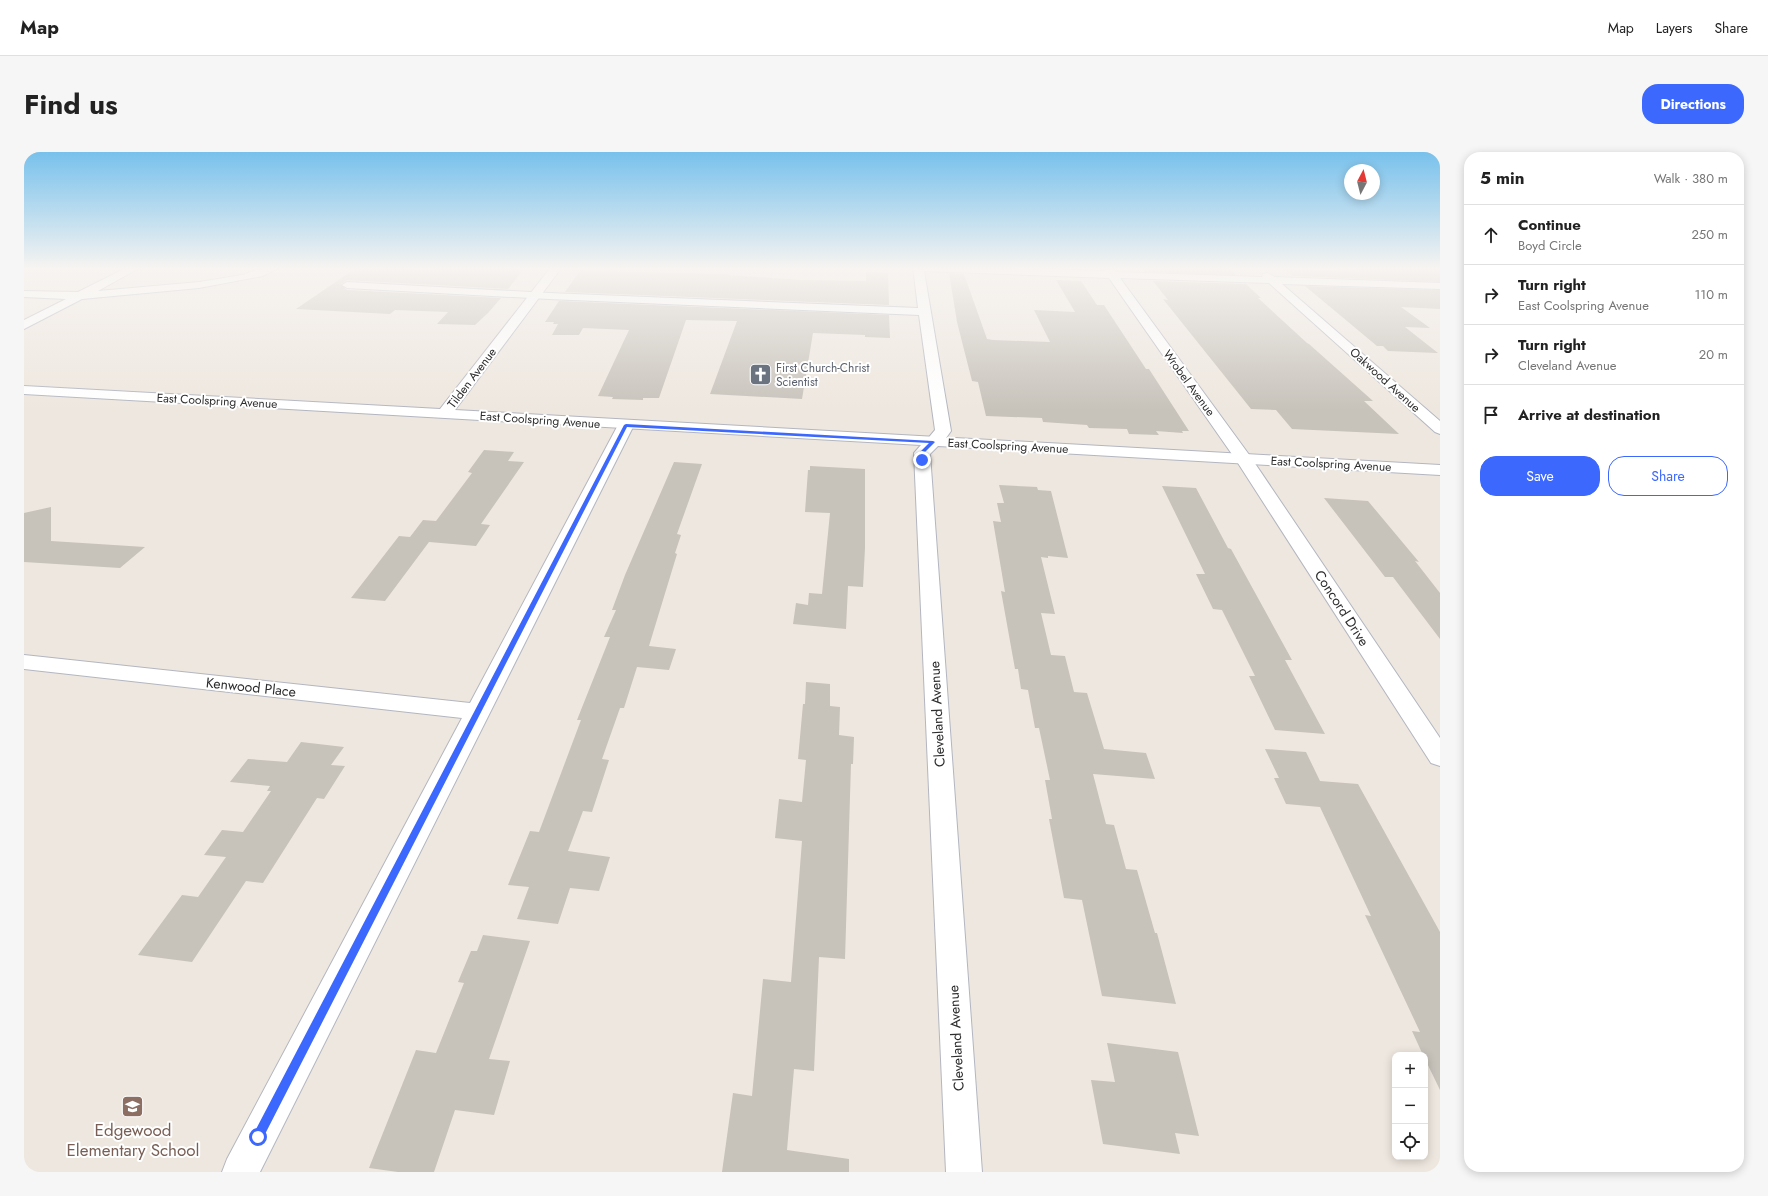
<!DOCTYPE html>
<meta charset="utf-8">
<style>
body{margin:0;font-family:Jost,sans-serif;background:#f6f6f6;color:#222}
.controls{position:absolute;right:12px;bottom:12px;display:grid;overflow:hidden;border-radius:8px;box-shadow:0 2px 10px #0003}
.controls button{width:36px;height:36px;display:grid;place-items:center;padding:0;border:0;border-bottom:1px solid #e0e0e0;background:#fff;color:#222;font:20px sans-serif}
.compass{position:absolute;left:1320px;top:12px;width:36px;height:36px;border-radius:50%;background:#fff;box-shadow:0 2px 10px #0003;rotate:7deg}
.stop{position:absolute;width:12px;height:12px;margin:-9px;border:3px solid #3c68fe;border-radius:50%;background:#fff}
.stop.end{background:#3c68fe;border-color:#fff;box-shadow:0 1px 4px #0008}
.list{margin:0;padding:0;list-style:none}
h2{display:flex;justify-content:space-between;align-items:center;height:52px;margin:0;padding:0 16px;font-size:17px}
h2 small{font-size:13px;font-weight:400;color:#767676}
.list li{display:grid;grid-template-columns:26px 1fr auto;gap:12px;align-items:center;box-sizing:border-box;height:60px;padding:0 16px;border-top:1px solid #e0e0e0}
.list b{display:block;font-size:15px;white-space:nowrap}
.list p{margin:0;font-size:13px;white-space:nowrap;color:#767676}
.list em{font-size:13px;font-style:normal;color:#767676}
.actions{display:flex;gap:8px;padding:12px 16px}
.actions a{flex:1;padding:9px 0;border:1px solid #3c68fe;border-radius:16px;text-align:center;font-size:14px;color:#3c68fe}
.actions .main{background:#3c68fe;color:#fff}
.icon{flex:none;width:22px;height:22px;fill:none;stroke:currentColor;stroke-width:2;stroke-linecap:round;stroke-linejoin:round}
.map{position:relative;flex:none;width:1416px;height:1020px;overflow:hidden;border-radius:16px}
header{display:flex;align-items:center;gap:24px;box-sizing:border-box;height:56px;padding:0 20px;background:#fff;border-bottom:1px solid #e0e0e0}
header strong{font-size:19px}
nav{display:flex;gap:22px;margin-inline-start:auto;font-size:14px}
.intro{display:flex;align-items:center;justify-content:space-between;box-sizing:border-box;height:96px;padding:0 24px}
h1{margin:0;font-size:28px}
.button{padding:10px 18px;border-radius:16px;background:#3c68fe;color:#fff;font-size:14px;font-weight:700}
main{display:flex;gap:24px;padding:0 24px}
aside{flex:1;background:#fff;border-radius:16px;box-shadow:0 2px 10px #0003}
.map>svg:first-child{display:block}
.building{fill:#c7c2ba}
.lines{fill:none;stroke-linecap:round;stroke-linejoin:round}
.minor-casing{stroke:#b3b6c0;stroke-width:2}
.tertiary-casing{stroke:#b3b6c0;stroke-width:2}
.minor{fill:#fff;fill-rule:evenodd}
.tertiary{fill:#fff;fill-rule:evenodd}
.route{fill:#3c68fe}
.labels{text-anchor:middle;stroke-width:4;stroke-linejoin:round;paint-order:stroke}
.far-worship-label{font-size:12px;fill:#5b616d;stroke:#fff;text-anchor:start}
.far-street-label{font-size:12px;fill:#2d2d2d;stroke:#fff}
.street-label{font-size:14px;fill:#2d2d2d;stroke:#fff}
.near-education-label{font-size:17px;fill:#785e54;stroke:#fff}
</style>
<header>
<strong>Map</strong>
<nav><a>Map</a><a>Layers</a><a>Share</a></nav>
</header>
<div class="intro"><h1>Find us</h1><a class="button">Directions</a></div>
<main>
<div class="map">
<svg width="1416" height="1020" viewBox="0 0 1416 1020">
<rect width="100%" height="100%" fill="#eee7df"/>
<!-- building -->
<path class="building" d="M 430,115 L 485,115 L 483,117 L 499,118 L 484,137 L 323,128 L 317,132 L 323,138 L 477,146 L 464,161 L 451,173 L 413,172 L 424,160 L 371,158 L 366,162 L 272,157 L 332,116 L 411,118 L 413,116 Z
M 1118,115 L 1204,115 L 1212,123 L 1121,120 Z
M 1330,115 L 1416,115 L 1416,130 L 1269,124 L 1260,117 L 1336,120 Z
M 556,119 L 705,122 L 704,123 L 777,128 L 842,129 L 842,120 L 864,121 L 865,153 L 541,140 Z
M 925,121 L 940,122 L 963,187 L 969,188 L 1026,190 L 1010,158 L 1051,160 L 1032,128 L 1057,129 L 1073,153 L 1080,153 L 1122,217 L 1125,217 L 1165,279 L 1158,279 L 1159,281 L 1132,279 L 1135,283 L 1105,282 L 1103,277 L 1065,276 L 1063,273 L 1019,270 L 1018,266 L 962,264 L 954,230 L 948,229 L 933,170 Z
M 1129,129 L 1222,132 L 1237,146 L 1234,146 L 1283,191 L 1285,192 L 1349,249 L 1340,249 L 1375,282 L 1268,277 L 1252,258 L 1227,257 L 1139,147 L 1144,148 Z
M 1281,134 L 1416,138 L 1416,157 L 1377,155 L 1406,176 L 1381,175 L 1414,201 L 1364,199 L 1359,194 L 1353,194 Z
M 535,149 L 865,163 L 866,186 L 841,185 L 841,183 L 789,181 L 778,247 L 686,242 L 713,169 L 662,168 L 635,246 L 619,246 L 619,248 L 588,247 L 589,245 L 574,244 L 605,178 L 559,176 L 555,183 L 528,183 L 534,172 L 529,172 L 530,170 L 521,170 Z
M 460,298 L 490,300 L 484,309 L 500,310 L 457,372 L 466,373 L 452,394 L 405,390 L 361,449 L 327,446 L 375,384 L 386,385 L 399,368 L 412,369 L 448,321 L 444,320 Z
M 650,310 L 678,312 L 653,382 L 657,383 L 651,401 L 653,402 L 625,494 L 652,497 L 645,518 L 613,515 L 600,556 L 596,556 L 578,607 L 585,608 L 568,660 L 559,659 L 544,699 L 586,705 L 575,739 L 546,736 L 534,772 L 493,767 L 505,735 L 484,733 L 506,679 L 515,680 L 557,568 L 553,568 L 586,485 L 580,485 L 592,458 L 588,458 L 601,423 Z
M 786,314 L 841,317 L 841,396 L 839,435 L 824,434 L 822,477 L 769,472 L 772,451 L 784,453 L 785,441 L 798,442 L 806,361 L 781,360 L 784,318 L 786,318 Z
M 975,333 L 1013,335 L 1014,338 L 1027,339 L 1044,406 L 1024,404 L 1024,406 L 1017,405 L 1031,462 L 1017,461 L 1027,503 L 1041,504 L 1050,540 L 1063,541 L 1080,597 L 1122,601 L 1131,627 L 1069,622 L 1082,672 L 1090,673 L 1102,717 L 1113,718 L 1131,781 L 1133,781 L 1152,852 L 1078,844 L 1058,748 L 1040,746 L 1025,667 L 1028,667 L 1021,628 L 1026,628 L 1015,576 L 1011,576 L 1004,538 L 997,537 L 994,517 L 991,517 L 977,439 L 981,440 L 969,369 L 977,370 L 973,351 L 980,351 Z
M 1138,334 L 1172,336 L 1204,396 L 1207,397 L 1268,508 L 1261,508 L 1301,582 L 1251,578 L 1225,524 L 1231,524 L 1198,458 L 1189,457 L 1172,422 L 1181,422 Z
M 1300,346 L 1344,349 L 1395,410 L 1391,409 L 1416,441 L 1416,487 L 1369,425 L 1361,425 Z
M 27,355 L 27,389 L 121,395 L 96,416 L 0,410 L 0,361 Z
M 782,530 L 806,532 L 806,554 L 816,555 L 815,583 L 830,585 L 829,612 L 827,612 L 821,807 L 795,805 L 790,919 L 770,917 L 763,998 L 825,1007 L 825,1020 L 698,1020 L 709,941 L 728,944 L 739,827 L 767,830 L 778,689 L 751,686 L 755,647 L 778,650 L 782,608 L 774,607 L 779,552 L 781,552 Z
M 277,590 L 320,595 L 307,613 L 321,614 L 300,647 L 293,646 L 239,731 L 222,729 L 168,810 L 114,803 L 158,743 L 174,745 L 202,705 L 180,703 L 198,678 L 219,680 L 247,639 L 243,639 L 246,634 L 206,630 L 224,607 L 263,610 Z
M 1241,597 L 1282,600 L 1296,629 L 1334,632 L 1416,780 L 1416,938 L 1401,907 L 1401,903 L 1399,903 L 1388,879 L 1396,880 L 1341,763 L 1347,764 L 1296,655 L 1262,652 L 1250,626 L 1255,626 Z
M 459,783 L 506,789 L 465,907 L 486,909 L 470,963 L 431,958 L 410,1020 L 374,1020 L 345,1016 L 392,898 L 412,901 L 440,831 L 434,830 L 447,799 L 453,799 Z
M 1083,891 L 1154,900 L 1175,984 L 1151,981 L 1156,1002 L 1079,992 L 1067,928 L 1091,930 Z"/>
<g class="lines">
<defs>
<path id="minor" d="M 104,115 L 117,115 L 74,139 L 175,130 L 218,123 L 242,115 L 256,115 L 239,124 L 175,136 L 58,147 L 0,177 L 0,168 L 42,147 L 0,145 L 0,139 L 54,140 Z
M 889,115 L 964,115 L 1081,119 L 1078,115 L 1088,115 L 1092,120 L 1238,125 L 1239,122 L 1243,121 L 1251,125 L 1416,131 L 1416,137 L 1258,132 L 1416,269 L 1416,282 L 1411,280 L 1245,131 L 1096,126 L 1226,304 L 1416,586 L 1416,614 L 1407,611 L 1212,308 L 1085,126 L 900,119 L 927,279 C 921,288 915,296 904,293 L 901,290 L 911,278 L 895,163 L 525,147 L 323,136 L 318,133 L 323,130 L 525,141 L 894,156 Z
M 602,268 L 607,270 L 610,273 L 236,1020 L 198,1020 L 203,1007 L 438,566 L 0,517 L 0,503 L 446,551 L 594,273 L 597,270 Z"/>
<path id="tertiary" d="M 527,115 L 538,115 L 431,258 L 1416,313 L 1416,323 L 914,294 L 906,302 L 958,1020 L 922,1020 L 890,301 L 897,293 L 0,242 L 0,234 L 416,257 Z"/>
</defs>
<!-- minor casing -->
<use href="#minor" class="minor-casing"/>
<!-- tertiary casing -->
<use href="#tertiary" class="tertiary-casing"/>
<!-- minor -->
<use href="#minor" class="minor"/>
<!-- tertiary -->
<use href="#tertiary" class="tertiary"/>
</g>
<!-- sky -->
<linearGradient id="sky" x2="0" y2="1"><stop stop-color="#78c1ec"/><stop offset="0.45" stop-color="#f7f4f1"/><stop offset="1" stop-color="#f7f4f1" stop-opacity="0"/></linearGradient>
<rect width="1416" height="258" fill="url(#sky)"/>
<!-- route -->
<path class="route" d="M 602,272 L 909,289 L 911,290 L 900,301 L 900,308 L 898,309 L 896,308 L 895,301 L 905,291 L 603,275 L 238,988 L 234,990 L 230,988 L 228,985 L 230,981 L 600,273 Z"/>
<!-- icons -->
<defs>
<symbol id="church-square" viewBox="-11 -11 22 22"><rect x="-9" y="-9" width="18" height="18" rx="4" fill="#6b7280" stroke="#fff"/><path d="M-1.2-6h2.4v3.5h3.3v2.4h-3.3V6h-2.4V-.1h-3.3v-2.4h3.3Z" fill="#fff"/></symbol>
<symbol id="school-square" viewBox="-11 -11 22 22"><rect x="-9" y="-9" width="18" height="18" rx="4" fill="#8d6e63" stroke="#fff"/><path d="M0-5L7-2L0 1L-7-2ZM-4 1L0 2.5L4 1V4Q0 6-4 4Z" fill="#fff"/></symbol>
</defs>
<g fill-rule="evenodd">
<use href="#church-square" x="724" y="210" width="25" height="25"/>
<use href="#school-square" x="96" y="942" width="25" height="25"/>
</g>
<g class="labels">
<!-- far-worship labels -->
<g class="far-worship-label">
<text x="752" y="220">First Church-Christ<tspan x="752" dy="14">Scientist</tspan></text>
</g>
<!-- far-street labels -->
<g class="far-street-label">
<text transform="translate(448 226) rotate(-53)" y="4">Tilden Avenue</text>
<text transform="translate(1361 228) rotate(42)" y="4">Oakwood Avenue</text>
<text transform="translate(1165 231) rotate(54)" y="4">Wrobel Avenue</text>
<text transform="translate(193 249) rotate(3)" y="4">East Coolspring Avenue</text>
<text transform="translate(516 268) rotate(4)" y="4">East Coolspring Avenue</text>
<text transform="translate(984 294) rotate(3)" y="4">East Coolspring Avenue</text>
<text transform="translate(1307 312) rotate(3)" y="4">East Coolspring Avenue</text>
</g>
<!-- street labels -->
<g class="street-label">
<text transform="translate(1318 456) rotate(57)" y="5">Concord Drive</text>
<text transform="translate(227 535) rotate(6)" y="5">Kenwood Place</text>
<text transform="translate(913 562) rotate(-93)" y="5">Cleveland Avenue</text>
<text transform="translate(932 886) rotate(-93)" y="5">Cleveland Avenue</text>
</g>
<!-- near-education labels -->
<g class="near-education-label">
<text x="109" y="984">Edgewood<tspan x="109" dy="20">Elementary School</tspan></text>
</g>
</g>
</svg>
<div class="controls">
<button>+</button>
<button>−</button>
<button><svg class="icon" aria-label="locate" viewBox="0 0 24 24"><circle cx="12" cy="12" r="6"/><path d="M12 2v4M12 18v4M2 12h4M18 12h4"/></svg></button>
</div>
<svg class="compass" viewBox="-18 -18 36 36"><path d="M0-13l5 13h-10z" fill="#e53935"/><path d="M0 13l5-13h-10z" fill="#767676"/></svg>
<div class="stop" style="left:234px;top:985px"></div>
<div class="stop end" style="left:898px;top:308px"></div>
</div>
<aside>
<h2>5 min<small>Walk · 380 m</small></h2>
<ul class="list">
<li><svg class="icon" aria-label="ahead" viewBox="0 0 24 24"><path d="M12 20V5M6 11l6-6 6 6"/></svg><div><b>Continue</b><p>Boyd Circle</p></div><em>250 m</em></li>
<li><svg class="icon" aria-label="right" viewBox="0 0 24 24"><path d="M7 20v-9h11M14 6l5 5-5 5"/></svg><div><b>Turn right</b><p>East Coolspring Avenue</p></div><em>110 m</em></li>
<li><svg class="icon" aria-label="right" viewBox="0 0 24 24"><path d="M7 20v-9h11M14 6l5 5-5 5"/></svg><div><b>Turn right</b><p>Cleveland Avenue</p></div><em>20 m</em></li>
<li><svg class="icon" aria-label="arrive" viewBox="0 0 24 24"><path d="M6 21V4h12l-3 4 3 4H6"/></svg><div><b>Arrive at destination</b></div></li>
</ul>
<div class="actions"><a class="main">Save</a><a>Share</a></div>
</aside>
</main>
